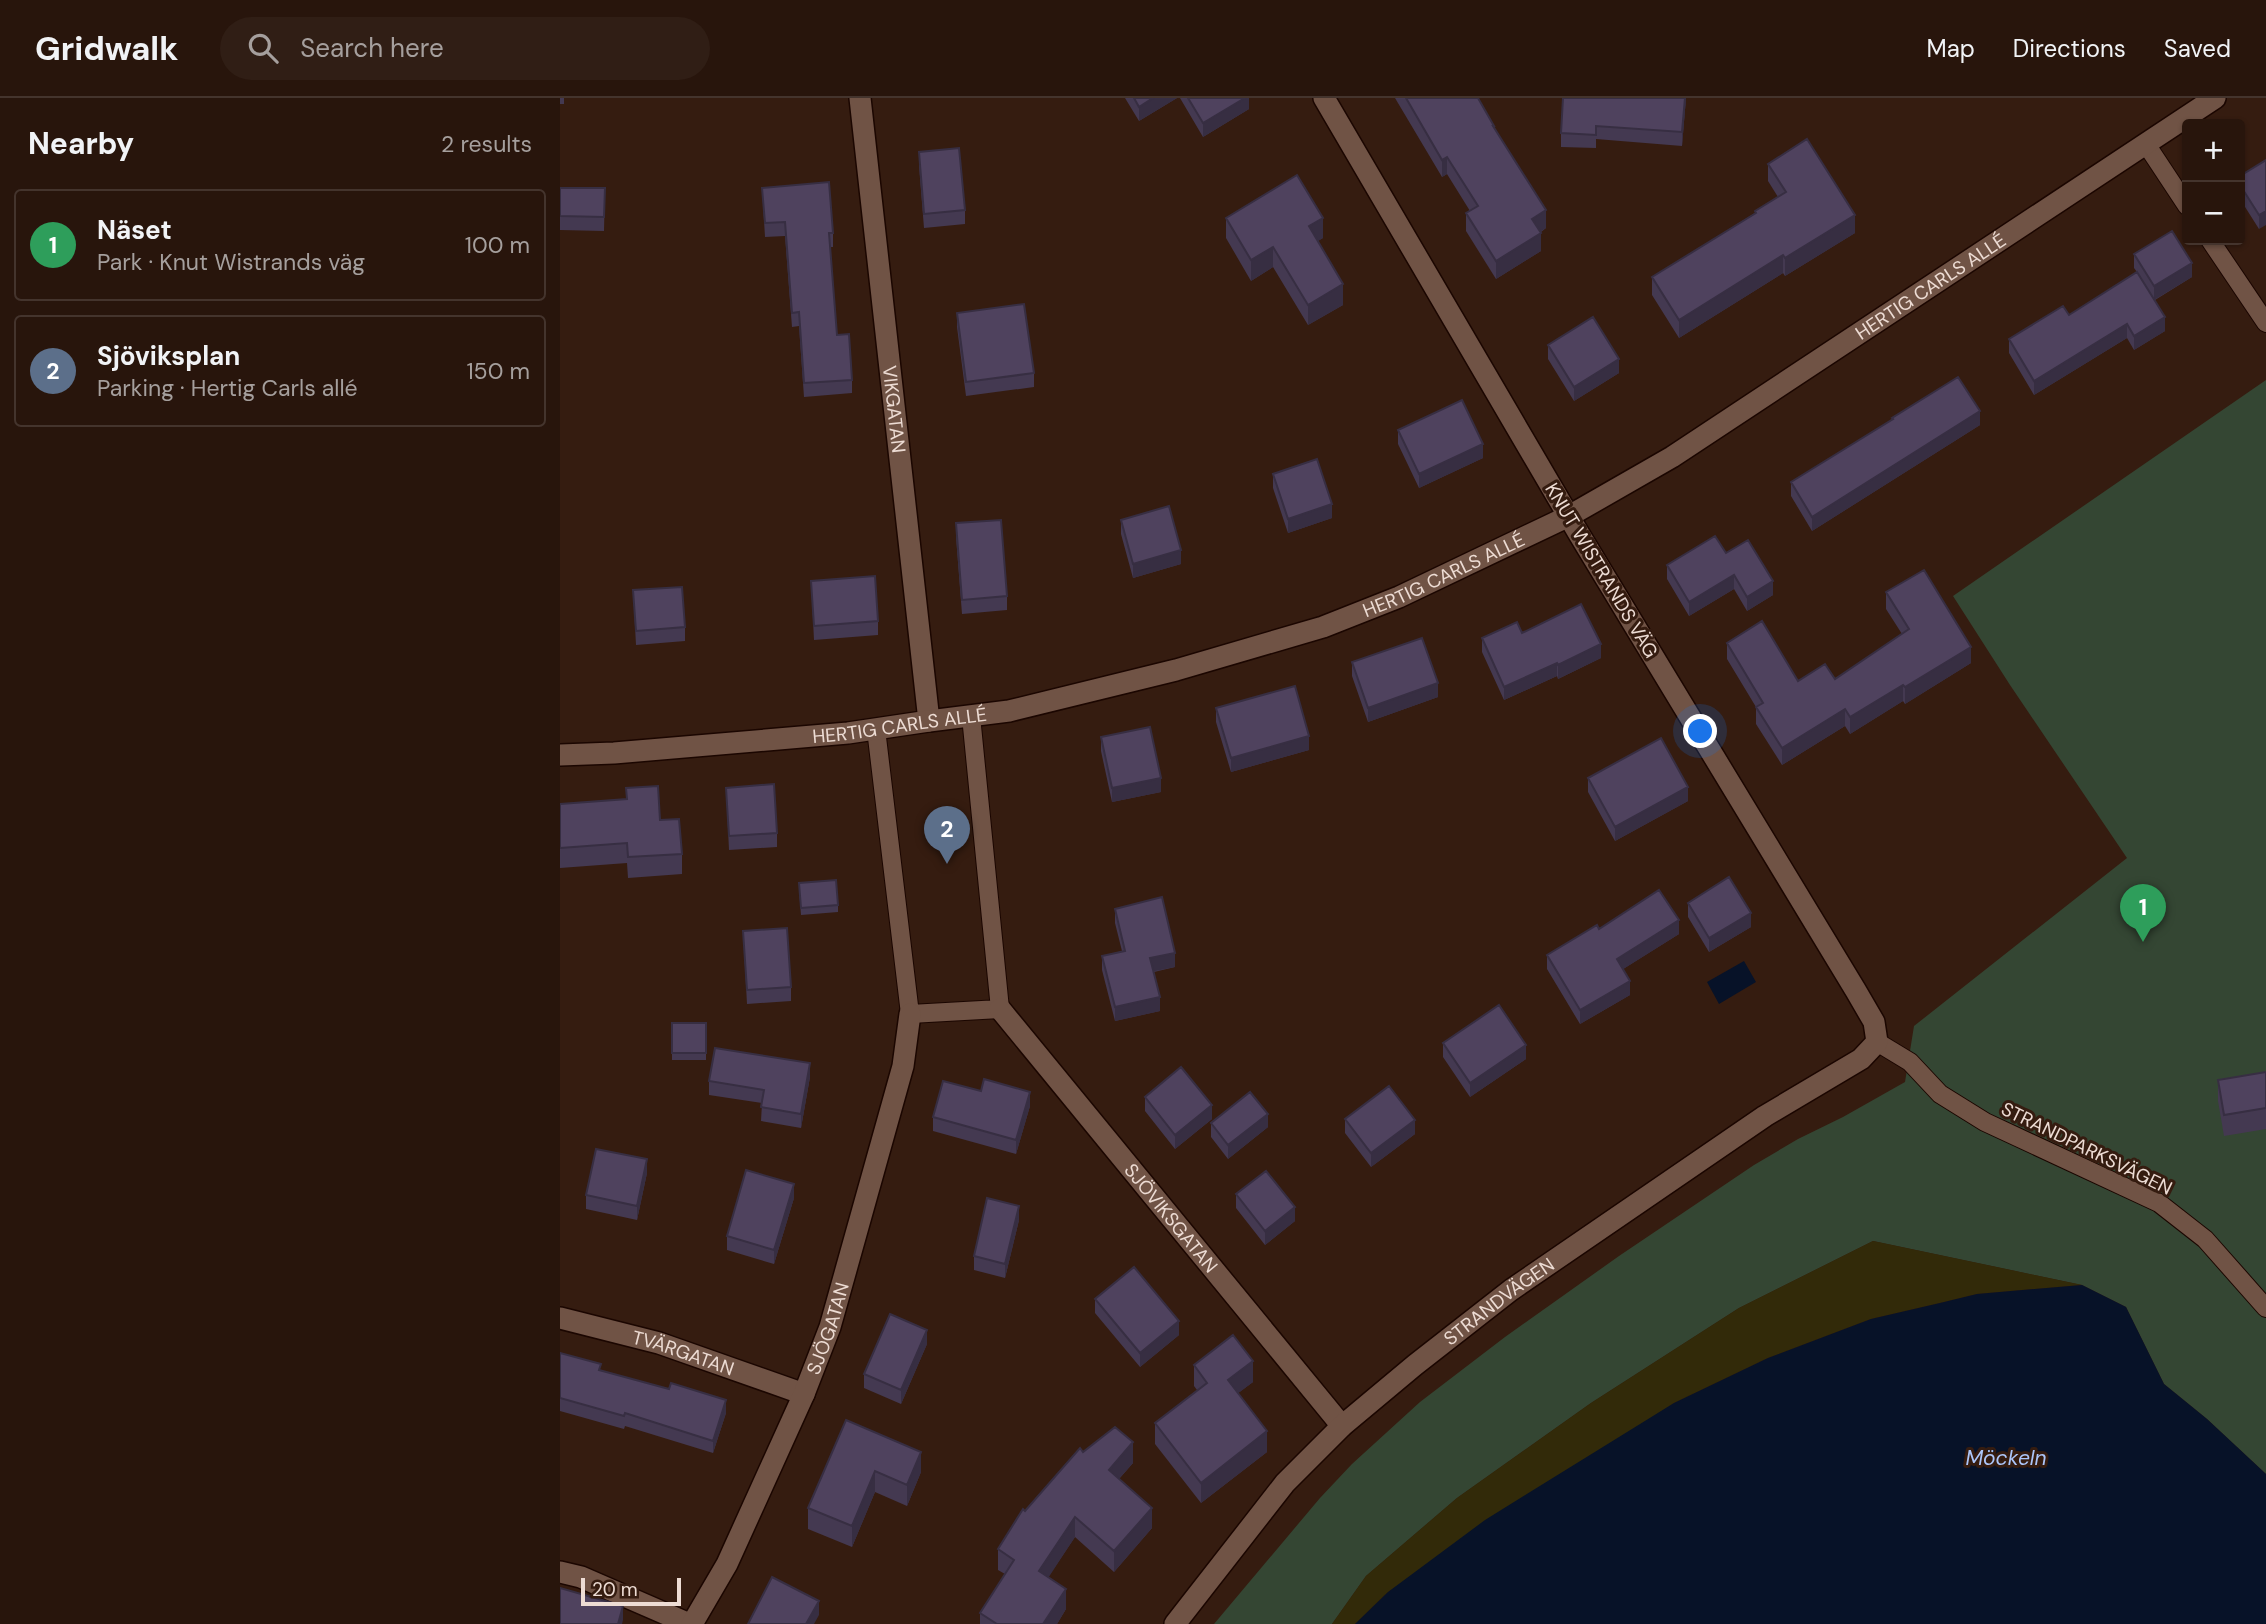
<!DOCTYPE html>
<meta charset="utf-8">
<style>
body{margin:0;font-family:"DM Sans",sans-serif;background:#301e15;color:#f1f3f6}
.controls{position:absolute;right:21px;top:21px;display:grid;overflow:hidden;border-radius:7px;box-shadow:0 2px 5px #0004}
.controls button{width:63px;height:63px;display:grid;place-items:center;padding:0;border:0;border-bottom:2px solid #44342d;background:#28150c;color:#f1f3f6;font:35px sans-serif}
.scale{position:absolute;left:21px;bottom:18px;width:100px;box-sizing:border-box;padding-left:7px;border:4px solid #eddcd4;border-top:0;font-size:19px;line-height:24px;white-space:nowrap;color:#eddcd4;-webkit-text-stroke:5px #351c10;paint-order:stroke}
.you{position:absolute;left:1141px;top:634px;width:24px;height:24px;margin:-18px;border:5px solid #fff;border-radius:50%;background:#1a73e8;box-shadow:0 0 0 10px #1a73e833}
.badge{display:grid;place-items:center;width:46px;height:46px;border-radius:50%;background:#d93025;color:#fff;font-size:23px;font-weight:700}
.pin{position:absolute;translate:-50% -58px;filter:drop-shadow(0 2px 4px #0008)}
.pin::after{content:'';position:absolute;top:37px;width:24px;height:21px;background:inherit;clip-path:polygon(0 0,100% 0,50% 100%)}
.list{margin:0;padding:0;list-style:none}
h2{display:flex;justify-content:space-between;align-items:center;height:91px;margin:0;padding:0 28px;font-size:30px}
h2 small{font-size:23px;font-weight:400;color:#a59f9d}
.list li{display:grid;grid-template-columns:46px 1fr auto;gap:21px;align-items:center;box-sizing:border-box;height:112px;margin:0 14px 14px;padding:0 14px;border:2px solid #44342d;border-radius:7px}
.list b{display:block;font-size:26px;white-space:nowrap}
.list p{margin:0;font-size:23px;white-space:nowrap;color:#a59f9d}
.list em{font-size:23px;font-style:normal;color:#a59f9d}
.icon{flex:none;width:38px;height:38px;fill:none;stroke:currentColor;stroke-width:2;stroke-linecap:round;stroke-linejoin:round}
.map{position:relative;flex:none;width:1706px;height:1526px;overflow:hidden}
header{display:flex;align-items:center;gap:42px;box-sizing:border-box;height:98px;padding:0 35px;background:#28150c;border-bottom:2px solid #44342d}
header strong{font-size:33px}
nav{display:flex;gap:38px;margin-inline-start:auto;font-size:24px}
.search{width:490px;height:63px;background:#301e15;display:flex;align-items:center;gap:18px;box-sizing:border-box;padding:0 24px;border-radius:38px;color:#a59f9d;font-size:26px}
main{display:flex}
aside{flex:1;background:#28150c}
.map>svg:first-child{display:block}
.green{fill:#344633}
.sand{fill:#322a09}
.water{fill:#071228}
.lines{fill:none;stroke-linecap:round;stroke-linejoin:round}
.lane-casing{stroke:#1b0600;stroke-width:20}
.street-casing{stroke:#1b0600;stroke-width:24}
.secondary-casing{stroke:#1b0600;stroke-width:24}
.lane{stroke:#705345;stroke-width:18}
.street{stroke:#705345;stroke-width:21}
.secondary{stroke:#705345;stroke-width:21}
.wall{fill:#443951}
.shaded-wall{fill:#372e42}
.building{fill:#4f425e;stroke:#372e42;stroke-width:2}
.labels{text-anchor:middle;stroke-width:6;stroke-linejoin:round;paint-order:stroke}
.street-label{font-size:19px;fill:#eddcd4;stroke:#351c10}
.water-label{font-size:21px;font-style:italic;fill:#acc6fa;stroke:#351c10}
</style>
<header>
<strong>Gridwalk</strong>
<div class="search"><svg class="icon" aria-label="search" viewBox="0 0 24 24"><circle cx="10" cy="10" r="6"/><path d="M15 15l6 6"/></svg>Search here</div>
<nav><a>Map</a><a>Directions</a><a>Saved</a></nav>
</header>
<main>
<aside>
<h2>Nearby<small>2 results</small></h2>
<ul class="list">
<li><span class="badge" style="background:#2e9e5b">1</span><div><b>Näset</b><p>Park · Knut Wistrands väg</p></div><em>100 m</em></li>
<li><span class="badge" style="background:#5c6f8a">2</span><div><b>Sjöviksplan</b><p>Parking · Hertig Carls allé</p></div><em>150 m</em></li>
</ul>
</aside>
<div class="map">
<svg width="1706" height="1526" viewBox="0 0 1706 1526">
<rect width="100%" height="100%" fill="#351c10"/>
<!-- green -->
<path class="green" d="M 1706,282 L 1706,1376 L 1647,1321 L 1604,1286 L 1566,1209 L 1522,1187 L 1313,1143 L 1179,1210 L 1031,1305 L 897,1400 L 806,1478 L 772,1526 L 654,1526 L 760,1400 L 792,1366 L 860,1304 L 945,1239 L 1059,1158 L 1194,1067 L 1238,1041 L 1283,1019 L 1345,984 L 1354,928 L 1567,760 L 1450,587 L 1393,498 Z"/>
<!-- sand -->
<path class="sand" d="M 1313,1143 L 1522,1187 L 1417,1196 L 1380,1205 L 1311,1221 L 1208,1260 L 1114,1305 L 828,1494 L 795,1526 L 772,1526 L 806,1478 L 897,1400 L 1031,1305 L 1179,1210 Z"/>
<!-- water -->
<path class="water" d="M 1184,863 L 1196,884 L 1159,906 L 1147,884 Z
M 1522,1187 L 1566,1209 L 1604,1286 L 1647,1321 L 1706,1376 L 1706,1526 L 795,1526 L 828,1494 L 925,1422 L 1114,1305 L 1208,1260 L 1311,1221 L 1380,1205 L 1417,1196 Z"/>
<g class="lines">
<defs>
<path id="lane" d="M 1586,46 L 1627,108
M 1650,142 L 1706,225
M 316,631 L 350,916 L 440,911 L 411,618
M 1317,944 L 1350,964 L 1380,996 L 1425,1024 L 1599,1105 L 1645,1141 L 1706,1210"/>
<g id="street">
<path id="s1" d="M 300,0 L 369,623"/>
<path id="s2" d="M 440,911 L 782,1328"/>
<path id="s3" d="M 0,1220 L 99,1245 L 244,1296"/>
<path d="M 0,1474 L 21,1479 L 129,1526"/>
<path id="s4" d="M 132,1526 L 167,1466 L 244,1296 L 270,1229 L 343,968 L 350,916"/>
<path id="s5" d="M 615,1526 L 725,1385 L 782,1328 L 855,1267 L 951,1192 L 1205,1018 L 1301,961 L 1317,944 L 1314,924 L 1296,893 L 1019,436 L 764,0"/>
</g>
<g id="secondary">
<path id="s6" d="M 0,657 L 54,655 L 288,635 L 369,623 L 449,613 L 616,572 L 763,529 L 839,499 L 1009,418 L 1112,359 L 1655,0"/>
</g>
</defs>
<!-- lane casing -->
<use href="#lane" class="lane-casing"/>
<!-- street casing -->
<use href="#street" class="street-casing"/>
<!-- secondary casing -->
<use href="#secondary" class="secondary-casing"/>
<!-- lane -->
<use href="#lane" class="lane"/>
<!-- street -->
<use href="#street" class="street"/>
<!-- secondary -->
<use href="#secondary" class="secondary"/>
</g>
<!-- wall -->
<path class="wall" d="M 0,0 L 4,0 L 4,6 L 0,6 Z
M 565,0 L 617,0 L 579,23 Z
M 620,0 L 689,0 L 689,11 L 643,39 Z
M 835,0 L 918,0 L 934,28 L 934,30 L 986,130 L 981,134 L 981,153 L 936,181 L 906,133 L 906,115 L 910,113 L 887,76 L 882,79 Z
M 1126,0 L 1122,48 L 1036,41 L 1036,50 L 1001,49 L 1001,35 Z
M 359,54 L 405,112 L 405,126 L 364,130 L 359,68 Z
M 1706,62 L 1699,131 L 1680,101 L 1680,78 Z
M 1208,66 L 1295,135 L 1225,178 L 1223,175 L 1119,240 L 1092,197 L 1092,179 L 1195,115 L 1195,113 L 1218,99 L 1208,83 Z
M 0,90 L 45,90 L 44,133 L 0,132 Z
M 202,90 L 273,135 L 273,149 L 270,149 L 277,237 L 292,282 L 292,295 L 244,299 L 239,228 L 232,229 L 225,138 L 205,139 Z
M 666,120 L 763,140 L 757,143 L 783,207 L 748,227 L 713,169 L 691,183 L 666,140 Z
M 1574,156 L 1632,179 L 1595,202 L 1605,233 L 1574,252 L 1567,240 L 1474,297 L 1449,255 L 1449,241 L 1509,217 L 1577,174 L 1574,170 Z
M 397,215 L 474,275 L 474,289 L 406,298 L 397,229 Z
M 988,247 L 1059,275 L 1014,303 L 988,261 Z
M 1332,320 L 1420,327 L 1252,433 L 1231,398 L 1231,384 L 1332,322 Z
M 838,332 L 923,360 L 859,390 L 838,346 Z
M 713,376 L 772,420 L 728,435 L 713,390 Z
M 561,422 L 621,466 L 573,480 L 561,436 Z
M 396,425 L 447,498 L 447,512 L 402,516 L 396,439 Z
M 1166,455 L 1213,497 L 1187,513 L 1174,491 L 1129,518 L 1107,481 L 1107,467 Z
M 251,483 L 318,523 L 318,537 L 254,542 Z
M 73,492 L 125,529 L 125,543 L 76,547 Z
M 1326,494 L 1411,565 L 1345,606 L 1343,603 L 1290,636 L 1285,628 L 1222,667 L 1196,626 L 1196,609 L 1167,561 L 1167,545 L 1238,583 L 1275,581 L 1342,536 L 1326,511 Z
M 922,540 L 1041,560 L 998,581 L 997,578 L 944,602 L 922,554 Z
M 792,564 L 878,599 L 808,624 L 792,578 Z
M 656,610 L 749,652 L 671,674 L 656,624 Z
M 541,639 L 601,694 L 552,704 L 541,653 Z
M 1028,680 L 1128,703 L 1055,743 L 1028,694 Z
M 66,690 L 100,722 L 122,756 L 122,776 L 68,780 L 67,765 L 0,770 L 0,706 L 66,701 Z
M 166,690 L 217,735 L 217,749 L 169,752 Z
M 239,792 L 278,807 L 278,814 L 241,817 Z
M 1128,805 L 1191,829 L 1149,854 L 1128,819 Z
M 555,811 L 615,869 L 594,874 L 600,913 L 555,923 L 542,872 L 542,858 L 562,853 L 555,825 Z
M 1039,831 L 1119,836 L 1063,871 L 1070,897 L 1020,926 L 987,871 L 987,857 Z
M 183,833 L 231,889 L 231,903 L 187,906 Z
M 112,925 L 146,925 L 146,962 L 112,962 Z
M 883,945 L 966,961 L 910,999 L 883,959 Z
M 1706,974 L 1706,1031 L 1664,1038 L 1658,1003 L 1658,982 Z
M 250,979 L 241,1030 L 201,1023 L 202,1005 L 149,997 L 149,983 Z
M 421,993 L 470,1008 L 456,1056 L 373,1033 L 373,1019 Z
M 585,999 L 652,1021 L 615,1051 L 585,1013 Z
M 785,1021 L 855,1036 L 811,1069 L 785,1035 Z
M 651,1025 L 708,1029 L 668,1061 L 651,1039 Z
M 87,1075 L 77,1122 L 26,1111 L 26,1097 Z
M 676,1096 L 735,1123 L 705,1147 L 676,1110 Z
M 234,1100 L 214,1166 L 167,1152 L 167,1138 Z
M 459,1122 L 445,1180 L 414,1172 L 414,1158 Z
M 535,1201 L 619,1237 L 580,1269 L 535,1215 Z
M 367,1246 L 341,1306 L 304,1290 L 304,1276 Z
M 0,1255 L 41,1272 L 166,1315 L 153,1355 L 65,1328 L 64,1331 L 0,1313 Z
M 634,1267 L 693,1284 L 678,1295 L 707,1354 L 641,1405 L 595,1346 L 595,1325 L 637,1292 L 634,1288 Z
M 286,1322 L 361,1374 L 347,1408 L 315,1394 L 292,1449 L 248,1431 L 248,1410 Z
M 523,1354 L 573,1365 L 559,1381 L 592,1430 L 554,1474 L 515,1439 L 488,1479 L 506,1511 L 497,1526 L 420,1526 L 420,1515 L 445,1476 L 438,1472 L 438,1451 Z"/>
<!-- shaded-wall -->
<path class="shaded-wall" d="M 593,0 L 617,0 L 579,23 L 579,9 Z
M 685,0 L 689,0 L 689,11 L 643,39 L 643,25 Z
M 1125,0 L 1126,0 L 1122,48 L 1122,34 Z
M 887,59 L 887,76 L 882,79 L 882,62 Z
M 986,112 L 986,130 L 972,139 L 972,121 Z
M 1706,113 L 1706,127 L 1699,131 L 1699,117 Z
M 1295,117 L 1295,135 L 1225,178 L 1225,160 Z
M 763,120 L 763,140 L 749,149 L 749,128 Z
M 981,135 L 981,153 L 936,181 L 936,163 Z
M 713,149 L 713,169 L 691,183 L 691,162 Z
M 1223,157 L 1223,175 L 1119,240 L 1119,222 Z
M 1632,165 L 1632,179 L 1594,202 L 1594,188 Z
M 783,186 L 783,207 L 748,227 L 748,207 Z
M 1605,219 L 1605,233 L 1574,252 L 1574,238 Z
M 1567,226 L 1567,240 L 1474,297 L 1474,283 Z
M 1059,261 L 1059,275 L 1014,303 L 1014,289 Z
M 1420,313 L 1420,327 L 1252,433 L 1252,419 Z
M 923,346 L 923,360 L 859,390 L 859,376 Z
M 772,406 L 772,420 L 728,435 L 728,421 Z
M 621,452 L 621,466 L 573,480 L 573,466 Z
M 1174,477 L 1174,491 L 1129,518 L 1129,504 Z
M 1213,483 L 1213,497 L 1187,513 L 1187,499 Z
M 1041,546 L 1041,560 L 998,581 L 998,567 Z
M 1411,549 L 1411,565 L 1345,606 L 1345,589 Z
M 997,565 L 997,578 L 944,602 L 944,589 Z
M 878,585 L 878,599 L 808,624 L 808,610 Z
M 1343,587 L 1343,603 L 1290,636 L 1290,619 Z
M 1285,611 L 1285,628 L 1222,667 L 1222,650 Z
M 749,638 L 749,652 L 671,674 L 671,660 Z
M 601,680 L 601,694 L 552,704 L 552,690 Z
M 1128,689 L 1128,703 L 1055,743 L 1055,729 Z
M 1191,815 L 1191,829 L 1149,854 L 1149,840 Z
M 1119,822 L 1119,836 L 1057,875 L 1057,861 Z
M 615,855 L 615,869 L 590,874 L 590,860 Z
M 1070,883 L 1070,897 L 1020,926 L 1020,912 Z
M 600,899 L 600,913 L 555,923 L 555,909 Z
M 966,947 L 966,961 L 910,999 L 910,985 Z
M 250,965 L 250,979 L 241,1030 L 241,1016 Z
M 470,994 L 470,1008 L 456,1056 L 456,1042 Z
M 652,1007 L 652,1021 L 615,1051 L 615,1037 Z
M 708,1016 L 708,1029 L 668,1061 L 668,1047 Z
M 855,1022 L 855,1036 L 811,1069 L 811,1055 Z
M 87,1061 L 87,1075 L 77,1122 L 77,1108 Z
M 234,1086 L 234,1100 L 214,1166 L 214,1152 Z
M 459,1108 L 459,1122 L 445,1180 L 445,1166 Z
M 735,1109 L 735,1123 L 705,1147 L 705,1133 Z
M 619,1223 L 619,1237 L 580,1269 L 580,1255 Z
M 367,1232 L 367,1246 L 341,1306 L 341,1292 Z
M 693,1263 L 693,1284 L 668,1303 L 668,1282 Z
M 166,1302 L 166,1315 L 153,1355 L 153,1343 Z
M 707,1333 L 707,1354 L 641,1405 L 641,1385 Z
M 573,1344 L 573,1365 L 549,1392 L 549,1372 Z
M 361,1354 L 361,1374 L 347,1408 L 347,1387 Z
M 315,1373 L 315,1394 L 292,1449 L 292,1428 Z
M 592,1410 L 592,1430 L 554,1474 L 554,1453 Z
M 515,1419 L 515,1439 L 479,1494 L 479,1473 Z
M 506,1491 L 506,1511 L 497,1526 L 483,1526 Z
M 259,1503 L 259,1517 L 254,1526 L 246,1526 Z
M 63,1508 L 63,1522 L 62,1526 L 58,1526 Z"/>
<!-- building -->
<path class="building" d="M 574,0 L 593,0 L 579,9 Z
M 628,0 L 685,0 L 643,25 Z
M 846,0 L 918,0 L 934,28 L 933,28 L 986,112 L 972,121 L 981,135 L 936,163 L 906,115 L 918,108 L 887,59 L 882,62 Z
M 1003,0 L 1125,0 L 1122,34 L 1036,28 L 1036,37 L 1001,35 Z
M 1247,41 L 1295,117 L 1225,160 L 1223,157 L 1119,222 L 1092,179 L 1196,115 L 1195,113 L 1226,94 L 1208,66 Z
M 399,50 L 405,112 L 364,116 L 359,54 Z
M 1706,62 L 1706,113 L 1699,117 L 1680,87 L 1680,78 Z
M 737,77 L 763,120 L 749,128 L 783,186 L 748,207 L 713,149 L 691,162 L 666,120 Z
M 269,84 L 273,135 L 269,135 L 277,237 L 289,236 L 292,282 L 244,285 L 239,214 L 232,215 L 225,124 L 205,125 L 202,90 Z
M 0,90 L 45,90 L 44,119 L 0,118 Z
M 1612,133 L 1632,165 L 1594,188 L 1574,156 Z
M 1577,174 L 1605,219 L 1574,238 L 1567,226 L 1474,283 L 1449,241 L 1503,208 L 1509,217 Z
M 464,206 L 474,275 L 406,284 L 397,215 Z
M 1033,219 L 1059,261 L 1014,289 L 988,247 Z
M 1398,279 L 1420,313 L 1252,419 L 1231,384 L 1333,321 L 1332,320 Z
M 902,302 L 923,346 L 859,376 L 838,332 Z
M 757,361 L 772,406 L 728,421 L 713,376 Z
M 609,408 L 621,452 L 573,466 L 561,422 Z
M 441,422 L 447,498 L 402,502 L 396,425 Z
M 1155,438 L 1166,455 L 1188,442 L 1213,483 L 1187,499 L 1174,477 L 1129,504 L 1107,467 Z
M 1364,472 L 1411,549 L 1345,589 L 1343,587 L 1290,619 L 1285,611 L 1222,650 L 1196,609 L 1203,605 L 1167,545 L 1202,523 L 1238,583 L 1265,566 L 1275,581 L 1349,531 L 1326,494 Z
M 315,478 L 318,523 L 254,528 L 251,483 Z
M 122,489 L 125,529 L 76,533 L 73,492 Z
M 1021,506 L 1041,546 L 998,567 L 997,565 L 944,589 L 922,540 L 957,524 L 962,535 Z
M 862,540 L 878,585 L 808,610 L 792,564 Z
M 735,588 L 749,638 L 671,660 L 656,610 Z
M 590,629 L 601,680 L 552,690 L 541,639 Z
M 1101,640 L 1128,689 L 1055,729 L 1028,680 Z
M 214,686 L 217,735 L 169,738 L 166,690 Z
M 98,688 L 100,722 L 119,721 L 122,756 L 68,759 L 67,745 L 0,750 L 0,706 L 67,701 L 66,690 Z
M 1169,779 L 1191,815 L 1149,840 L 1128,805 Z
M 276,782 L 278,807 L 241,810 L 239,785 Z
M 1099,792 L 1119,822 L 1057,861 L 1070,883 L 1020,912 L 987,857 L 1037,827 L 1039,831 Z
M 602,799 L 615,855 L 590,860 L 600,899 L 555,909 L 542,858 L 565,853 L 555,811 Z
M 227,830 L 231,889 L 187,892 L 183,833 Z
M 939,907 L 966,947 L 910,985 L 883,945 Z
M 112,925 L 146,925 L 146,955 L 112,955 Z
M 155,950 L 250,965 L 241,1016 L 201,1009 L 204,992 L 149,983 Z
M 621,969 L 652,1007 L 615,1037 L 585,999 Z
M 1706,974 L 1706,1010 L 1664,1017 L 1658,982 Z
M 424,981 L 470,994 L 456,1042 L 373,1019 L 383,983 L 421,993 Z
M 829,988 L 855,1022 L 811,1055 L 785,1021 Z
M 690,994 L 708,1016 L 668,1047 L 651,1025 Z
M 36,1051 L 87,1061 L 77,1108 L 26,1097 Z
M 186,1072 L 234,1086 L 214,1152 L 167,1138 Z
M 706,1073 L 735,1109 L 705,1133 L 676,1096 Z
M 427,1100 L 459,1108 L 445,1166 L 414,1158 Z
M 574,1169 L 619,1223 L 580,1255 L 535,1201 Z
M 330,1216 L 367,1232 L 341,1292 L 304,1276 Z
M 673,1237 L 693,1263 L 668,1282 L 707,1333 L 641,1385 L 595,1325 L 647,1285 L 634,1267 Z
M 0,1255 L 41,1266 L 39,1272 L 109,1291 L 111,1285 L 166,1302 L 153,1343 L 65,1315 L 64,1318 L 0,1300 Z
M 286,1322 L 361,1354 L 347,1387 L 315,1373 L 292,1428 L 248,1410 Z
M 555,1329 L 573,1344 L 549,1372 L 592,1410 L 554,1453 L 515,1419 L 479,1473 L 506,1491 L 483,1526 L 437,1526 L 420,1515 L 454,1462 L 438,1451 L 463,1411 L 465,1413 L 520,1350 L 523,1354 Z
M 212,1479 L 259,1503 L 246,1526 L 188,1526 Z
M 0,1490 L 63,1508 L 58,1526 L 0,1526 Z"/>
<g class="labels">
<!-- street labels -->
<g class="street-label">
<text dy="7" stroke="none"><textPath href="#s6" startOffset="1475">HERTIG CARLS ALLÉ</textPath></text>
<text dy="7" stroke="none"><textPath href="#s1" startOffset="313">VIKGATAN</textPath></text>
<text transform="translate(1042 472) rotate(59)" y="7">KNUT WISTRANDS VÄG</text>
<text dy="7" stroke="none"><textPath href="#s6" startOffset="908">HERTIG CARLS ALLÉ</textPath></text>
<text dy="7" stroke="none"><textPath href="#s6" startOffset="341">HERTIG CARLS ALLÉ</textPath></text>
<text transform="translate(1527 1050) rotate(26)" y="7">STRANDPARKSVÄGEN</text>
<text dy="7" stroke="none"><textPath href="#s2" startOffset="270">SJÖVIKSGATAN</textPath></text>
<text dy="7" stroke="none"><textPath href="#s5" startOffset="460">STRANDVÄGEN</textPath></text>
<text dy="7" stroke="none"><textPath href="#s4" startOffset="326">SJÖGATAN</textPath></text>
<text dy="7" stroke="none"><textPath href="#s3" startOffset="128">TVÄRGATAN</textPath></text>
</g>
<!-- water labels -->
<g class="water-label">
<text x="1446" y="1367">Möckeln</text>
</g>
</g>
</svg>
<div class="controls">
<button>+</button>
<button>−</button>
</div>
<div class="scale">20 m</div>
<div class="you"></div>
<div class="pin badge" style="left:1583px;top:844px;background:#2e9e5b">1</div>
<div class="pin badge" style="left:387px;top:766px;background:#5c6f8a">2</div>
</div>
</main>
